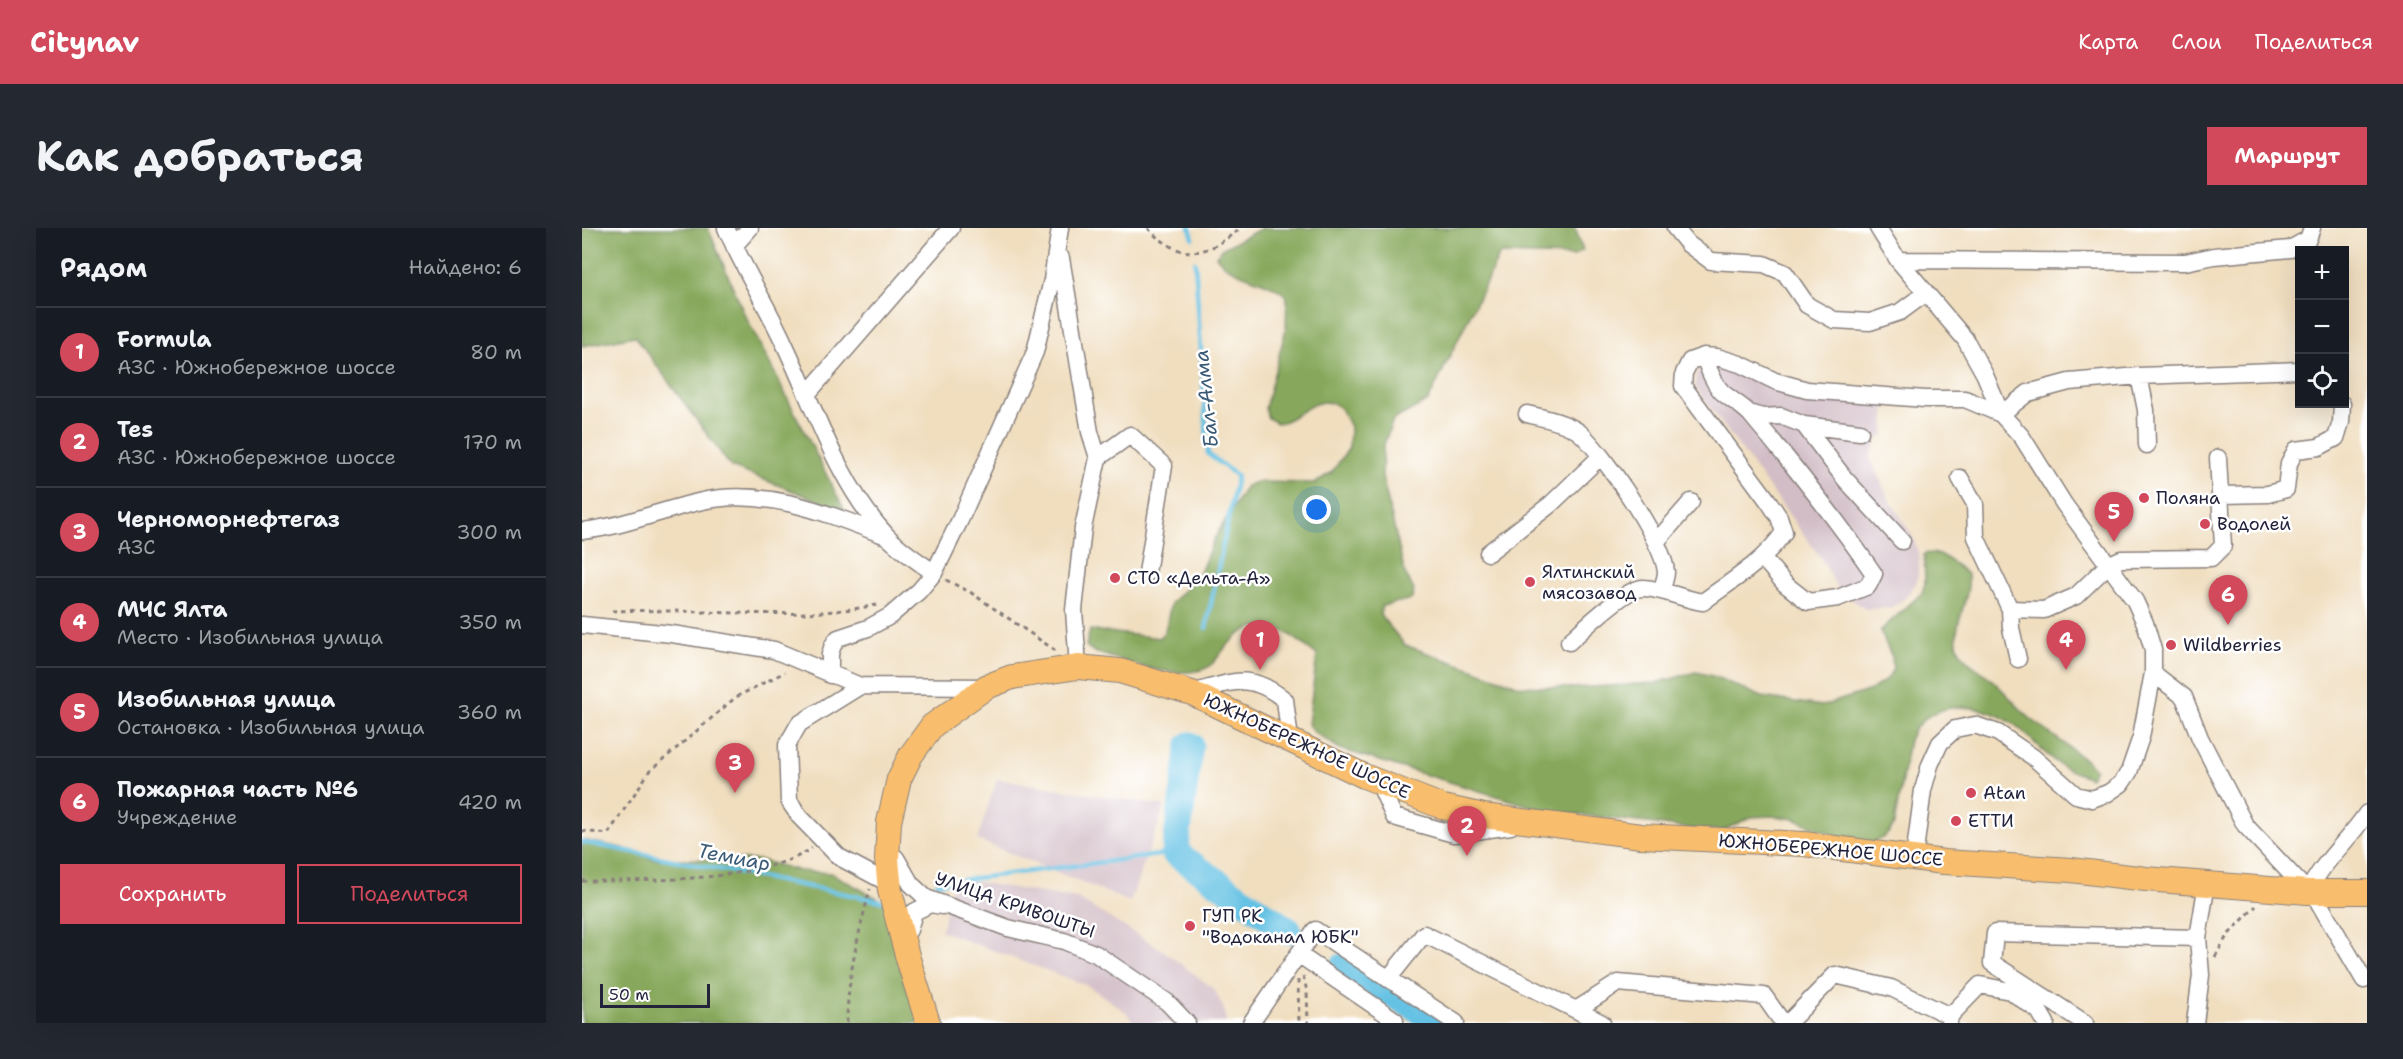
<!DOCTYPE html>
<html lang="ru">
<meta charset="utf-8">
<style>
body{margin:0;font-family:"Shantell Sans",sans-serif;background:#242831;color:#f1f3f6}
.controls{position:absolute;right:18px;top:18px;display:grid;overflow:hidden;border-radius:0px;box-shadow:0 6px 24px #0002}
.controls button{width:54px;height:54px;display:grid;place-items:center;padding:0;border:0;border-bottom:2px solid #363941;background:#171b24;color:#f1f3f6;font:30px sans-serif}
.scale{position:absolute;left:18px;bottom:15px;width:110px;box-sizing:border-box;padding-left:6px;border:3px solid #22223b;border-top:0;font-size:16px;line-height:21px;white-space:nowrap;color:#22223b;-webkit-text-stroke:4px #fff;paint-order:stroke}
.you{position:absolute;left:735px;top:282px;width:21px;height:21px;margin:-15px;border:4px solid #fff;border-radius:50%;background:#1a73e8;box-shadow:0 0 0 9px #1a73e833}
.badge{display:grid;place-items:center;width:39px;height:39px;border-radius:50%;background:#d1495b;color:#fff;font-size:20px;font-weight:700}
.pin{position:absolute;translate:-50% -50px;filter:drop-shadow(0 2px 3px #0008)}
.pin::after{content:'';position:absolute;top:32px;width:21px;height:18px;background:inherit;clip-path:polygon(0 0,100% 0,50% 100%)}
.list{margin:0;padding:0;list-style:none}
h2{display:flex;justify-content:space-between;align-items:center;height:78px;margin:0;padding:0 24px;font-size:26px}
h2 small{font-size:20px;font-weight:400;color:#9ea1a6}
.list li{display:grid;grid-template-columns:39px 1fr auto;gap:18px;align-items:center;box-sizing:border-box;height:90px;padding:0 24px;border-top:2px solid #363941}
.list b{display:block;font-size:22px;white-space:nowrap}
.list p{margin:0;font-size:20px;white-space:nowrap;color:#9ea1a6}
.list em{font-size:20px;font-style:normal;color:#9ea1a6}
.actions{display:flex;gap:12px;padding:18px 24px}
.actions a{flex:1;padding:14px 0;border:2px solid #d1495b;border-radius:0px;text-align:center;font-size:21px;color:#d1495b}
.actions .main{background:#d1495b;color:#fff}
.icon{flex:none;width:33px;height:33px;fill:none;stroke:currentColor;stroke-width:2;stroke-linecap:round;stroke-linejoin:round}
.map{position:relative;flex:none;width:1785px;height:795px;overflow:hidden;border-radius:0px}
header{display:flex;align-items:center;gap:36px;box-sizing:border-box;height:84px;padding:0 30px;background:#d1495b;color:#fff}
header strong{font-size:28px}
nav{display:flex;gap:33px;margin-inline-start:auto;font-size:21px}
.intro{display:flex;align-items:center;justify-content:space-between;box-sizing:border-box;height:144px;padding:0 36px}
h1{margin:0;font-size:42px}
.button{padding:15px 27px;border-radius:0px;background:#d1495b;color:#fff;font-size:21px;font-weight:700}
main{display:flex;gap:36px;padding:0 36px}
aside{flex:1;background:#171b24;border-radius:0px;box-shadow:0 6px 24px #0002}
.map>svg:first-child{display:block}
.industrial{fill:#d2bdc6}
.forest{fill:#87a85c;stroke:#54654c;stroke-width:1.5}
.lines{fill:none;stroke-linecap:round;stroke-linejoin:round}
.stream{stroke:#66c2e4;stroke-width:4.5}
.river{stroke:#66c2e4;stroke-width:27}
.minor-casing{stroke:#89807d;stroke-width:19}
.highway-casing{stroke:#89807d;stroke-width:26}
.path{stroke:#89807d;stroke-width:3;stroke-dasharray:4.5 4.5;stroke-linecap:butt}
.minor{stroke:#fff;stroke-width:16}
.highway{stroke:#f9be6d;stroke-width:24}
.poi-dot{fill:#d1495b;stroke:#fff;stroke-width:2}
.labels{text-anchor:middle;stroke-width:5;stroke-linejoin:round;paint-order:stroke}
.poi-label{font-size:18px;fill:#22223b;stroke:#fff;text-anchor:start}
.street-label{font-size:18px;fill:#22223b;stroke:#fff}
.water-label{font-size:20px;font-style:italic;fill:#3a5a76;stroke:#fff}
</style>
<header>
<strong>Citynav</strong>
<nav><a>Карта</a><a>Слои</a><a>Поделиться</a></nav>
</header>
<div class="intro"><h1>Как добраться</h1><a class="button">Маршрут</a></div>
<main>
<aside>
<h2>Рядом<small>Найдено: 6</small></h2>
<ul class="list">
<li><span class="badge">1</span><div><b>Formula</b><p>АЗС · Южнобережное шоссе</p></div><em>80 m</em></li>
<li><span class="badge">2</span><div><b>Tes</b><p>АЗС · Южнобережное шоссе</p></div><em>170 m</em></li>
<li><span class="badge">3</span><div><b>Черноморнефтегаз</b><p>АЗС</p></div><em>300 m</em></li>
<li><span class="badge">4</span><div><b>МЧС Ялта</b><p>Место · Изобильная улица</p></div><em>350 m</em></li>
<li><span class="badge">5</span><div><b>Изобильная улица</b><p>Остановка · Изобильная улица</p></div><em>360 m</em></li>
<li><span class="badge">6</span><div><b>Пожарная часть №6</b><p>Учреждение</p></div><em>420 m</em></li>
</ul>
<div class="actions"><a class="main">Сохранить</a><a>Поделиться</a></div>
</aside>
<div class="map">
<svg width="1785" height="795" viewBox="0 0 1785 795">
<rect width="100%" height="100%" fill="#fff"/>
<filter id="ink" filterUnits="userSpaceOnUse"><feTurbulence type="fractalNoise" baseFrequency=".0167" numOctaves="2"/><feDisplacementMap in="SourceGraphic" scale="12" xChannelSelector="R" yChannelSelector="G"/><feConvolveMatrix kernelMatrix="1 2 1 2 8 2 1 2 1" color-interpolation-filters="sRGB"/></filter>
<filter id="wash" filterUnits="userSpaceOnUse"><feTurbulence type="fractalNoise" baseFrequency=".008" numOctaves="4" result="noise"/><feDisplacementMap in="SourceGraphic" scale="24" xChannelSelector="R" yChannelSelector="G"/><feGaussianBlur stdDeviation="1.35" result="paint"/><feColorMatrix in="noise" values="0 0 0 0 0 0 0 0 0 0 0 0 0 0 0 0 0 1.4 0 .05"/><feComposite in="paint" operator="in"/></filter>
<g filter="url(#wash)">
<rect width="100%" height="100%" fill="#f0debf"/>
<!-- industrial -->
<path class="industrial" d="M 1128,136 L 1162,145 L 1304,174 L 1302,207 L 1295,212 L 1288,230 L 1307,271 L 1329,305 L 1338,328 L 1335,354 L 1323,370 L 1308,380 L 1283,381 L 1256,361 L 1239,330 L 1113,159 L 1114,145 Z
M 415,551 L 583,578 L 548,674 L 395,612 Z
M 372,650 L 496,671 L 582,723 L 632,761 L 642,781 L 644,795 L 552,795 L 544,784 L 506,758 L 359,703 Z"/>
<!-- forest -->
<path class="forest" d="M 0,0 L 126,0 L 161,83 L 263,283 L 149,239 L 53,108 L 0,118 Z
M 680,0 L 993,0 L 1001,22 L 992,28 L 918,26 L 846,173 L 811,192 L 801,219 L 800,248 L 823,345 L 832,362 L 830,371 L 800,378 L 798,387 L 823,417 L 938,458 L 993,460 L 1074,455 L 1114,444 L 1134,449 L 1180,469 L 1240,478 L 1289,462 L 1306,450 L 1311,440 L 1310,429 L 1298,403 L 1340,365 L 1343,355 L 1342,326 C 1359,322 1373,336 1386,347 C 1389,369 1372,394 1375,415 C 1378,432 1397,441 1409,451 C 1423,463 1434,478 1448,490 C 1469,508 1493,521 1513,541 L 1508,550 C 1498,546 1486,543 1478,537 C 1462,526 1449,509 1433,497 C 1400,473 1345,469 1327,512 L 1312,597 C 1305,610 1292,616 1277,617 L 1212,591 L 1190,588 L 1169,589 L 1142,602 L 1121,602 L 961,582 L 758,521 L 732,504 L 726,496 L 735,427 C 701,400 677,380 642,421 C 636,429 629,440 619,442 C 584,451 545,433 512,424 L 504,418 L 508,402 L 578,410 L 583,403 L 589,375 L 617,347 L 632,311 L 664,258 L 674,254 L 733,255 L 750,244 L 767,220 L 768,199 L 759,181 L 751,175 L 740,174 L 730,177 L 704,193 L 695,195 L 686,190 L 683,180 L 704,101 L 705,69 C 686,49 652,52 634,28 L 641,20 Z
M 0,612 L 41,620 L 71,631 L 178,632 L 218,643 L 249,645 L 304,675 L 339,795 L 0,795 Z"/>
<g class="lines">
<!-- stream -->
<path class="stream" d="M 608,0 L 611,10
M 613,34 L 626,226 L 655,248 L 624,400
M 0,614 L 299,673
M 355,655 L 593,625"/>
<!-- river -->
<path class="river" d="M 608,517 L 593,625 L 707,703
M 762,738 L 859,795"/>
</g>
</g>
<g filter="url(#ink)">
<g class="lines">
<defs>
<path id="minor" d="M 144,0 C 161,39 184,76 202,115 C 233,180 255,254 305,308 C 319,323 336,333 352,345
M 1093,0 L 1106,16 L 1129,33 L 1182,36 L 1203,45 L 1225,77 L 1252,92 L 1288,94 L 1318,84 L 1344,65
M 1296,0 L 1316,32 L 1383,111 L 1403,147 L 1419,186 L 1440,209 L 1482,276 L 1553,373 L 1563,395 L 1571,422 L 1571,445 L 1559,509 L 1547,544 L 1539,556 L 1526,565 L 1510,571 L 1494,567 L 1451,529 L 1416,505 L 1393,497 L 1373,501 L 1358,515 L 1348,537 L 1341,562 L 1332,630
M 152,18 L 168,0
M 479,30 L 508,204 L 516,230
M 1316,32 L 1603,34 L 1632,28 L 1708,21 L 1726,11 L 1730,0
M 1122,128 C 1126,139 1131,155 1140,164 C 1149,172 1161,178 1169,187 C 1212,238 1254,290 1292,346 L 1286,358 L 1256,370 L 1226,374 L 1203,356 L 1180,329
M 226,165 L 369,0
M 1167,185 L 1180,189 L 1199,188 L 1222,197 L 1263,251 L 1320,313
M 945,186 C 961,190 983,194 997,204 C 1020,223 1082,314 1084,344 C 1084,349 1081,357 1080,362
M 1419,186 L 1446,165 L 1487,154 L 1557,148
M 1222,197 L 1278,204
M 1565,217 L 1564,182 L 1557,148 L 1718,142
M 1378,250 L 1393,276 L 1394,309 L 1428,381 L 1462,382 L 1494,368 L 1526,337 L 1539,331 L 1629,330 L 1641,318 L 1636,230
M 1639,267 L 1686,266 L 1704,261 L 1707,235 L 1714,222 L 1737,219 L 1754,210 L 1759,194 L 1760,176
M 0,303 C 40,299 77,283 116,274 C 180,258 245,285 304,308
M 1074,314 L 1109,274
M 906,325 L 969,276 L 1018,229
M 1428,381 L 1429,400 L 1436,431
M 0,397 L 90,406 L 192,422 L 278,458 L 404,459
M 987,414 C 1000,402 1046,358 1062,360 C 1082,361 1100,371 1121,374 C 1149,353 1182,334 1202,304 L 1197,289 L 1187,274 L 1101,158 L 1102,145 L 1108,133 L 1122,128 L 1135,129 L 1158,136 L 1193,153 L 1225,162 L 1343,171 L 1383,171 L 1419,186
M 496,439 L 492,382 L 501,300 L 516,230 L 548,207 L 582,238 L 565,345
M 1571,445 L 1602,469 L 1618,510 L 1663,597 L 1726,664 C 1740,634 1767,612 1785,585
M 248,447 L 248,426 L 251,417 L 256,410 L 286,400 L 308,388 L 337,363 L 352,345 L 378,292 L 453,124 L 470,52 L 478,0
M 278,458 L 217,496 L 205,517 L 207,573 L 218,589 L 257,629 L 308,656
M 610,465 C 650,454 667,443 703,472 L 708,512
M 798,557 L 812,589 L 872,606 L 929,598
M 314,630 L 329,656 L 344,670 L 426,700 L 482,713 L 514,726 L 585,774 L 605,795
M 1737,675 L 1782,752
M 327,702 L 332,684 L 348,676 L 360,678
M 716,726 L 813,792 L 813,795
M 806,751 L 842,706 L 1020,795
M 994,782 L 1036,755 L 1182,768 L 1201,795
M 669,795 L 733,702 L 874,795
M 1206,795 L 1253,747 L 1309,760 L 1368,788
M 1367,795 L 1368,788 L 1398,757 L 1428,763 L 1457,783 L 1464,795
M 1503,795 L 1410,735 L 1413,705 L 1616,710
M 1613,795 L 1619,747 L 1616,710 L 1623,667"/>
<path id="highway" d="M 346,795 L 326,731 L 308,663 L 305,631 L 307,594 L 317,551 L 329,527 L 350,498 L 404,459 L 430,449 L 496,439 L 538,443 L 610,465 L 782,548 L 861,579 L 902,588 L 1059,608 L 1222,616 L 1362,634 L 1489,642 L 1564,651 L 1726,664 L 1785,664"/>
</defs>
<!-- minor casing -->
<use href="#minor" class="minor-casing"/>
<!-- highway casing -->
<use href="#highway" class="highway-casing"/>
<!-- path -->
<path class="path" d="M 566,0 C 571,7 578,11 585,16 C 612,34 636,18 659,0
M 364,352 L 388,364 L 474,423
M 30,383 C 118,380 208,394 295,377
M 0,603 L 26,606 L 67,544 L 154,469 L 203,444
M 0,653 C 59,653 183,654 230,620
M 1633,729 L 1645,708 L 1674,678
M 721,748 L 725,763 L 726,795
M 716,752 L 717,795
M 265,795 C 265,750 277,704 288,661"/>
<!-- minor -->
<use href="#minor" class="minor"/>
<!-- highway -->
<use href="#highway" class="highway"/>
</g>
</g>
<!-- markers -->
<g class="poi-dot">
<circle cx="1562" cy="270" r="6"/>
<circle cx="1623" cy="296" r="6"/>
<circle cx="533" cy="350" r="6"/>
<circle cx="948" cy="354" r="6"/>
<circle cx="1589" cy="417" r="6"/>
<circle cx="1389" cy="565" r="6"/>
<circle cx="1374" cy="593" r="6"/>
<circle cx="608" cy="698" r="6"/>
</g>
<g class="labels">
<!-- poi labels -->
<g class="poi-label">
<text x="1574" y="276">Поляна</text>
<text x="1635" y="302">Водолей</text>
<text x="960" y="350">Ялтинский<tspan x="960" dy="21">мясозавод</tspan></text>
<text x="545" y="356">СТО «Дельта-А»</text>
<text x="1601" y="423">Wildberries</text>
<text x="1401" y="571">Atan</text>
<text x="1386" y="599">ЕТТИ</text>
<text x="620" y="694">ГУП РК<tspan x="620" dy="21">"Водоканал ЮБК"</tspan></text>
</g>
<!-- street labels -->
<g class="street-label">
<text transform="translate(725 518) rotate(25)" y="6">ЮЖНОБЕРЕЖНОЕ ШОССЕ</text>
<text transform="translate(1249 622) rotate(5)" y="6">ЮЖНОБЕРЕЖНОЕ ШОССЕ</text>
<text transform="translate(433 677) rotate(19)" y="6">УЛИЦА КРИВОШТЫ</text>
</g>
<!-- water labels -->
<g class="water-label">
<text transform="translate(624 171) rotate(-96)" y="7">Бал-Алма</text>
<text transform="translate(152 629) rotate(11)" y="7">Темиар</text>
</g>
</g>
</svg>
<div class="controls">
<button>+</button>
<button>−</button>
<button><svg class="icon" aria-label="locate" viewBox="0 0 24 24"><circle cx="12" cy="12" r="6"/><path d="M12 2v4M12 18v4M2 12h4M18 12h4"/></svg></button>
</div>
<div class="scale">50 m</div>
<div class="you"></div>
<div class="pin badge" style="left:678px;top:442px">1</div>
<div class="pin badge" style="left:885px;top:628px">2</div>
<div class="pin badge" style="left:153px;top:565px">3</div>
<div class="pin badge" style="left:1484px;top:442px">4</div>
<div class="pin badge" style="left:1532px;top:314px">5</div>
<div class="pin badge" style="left:1646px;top:397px">6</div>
</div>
</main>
